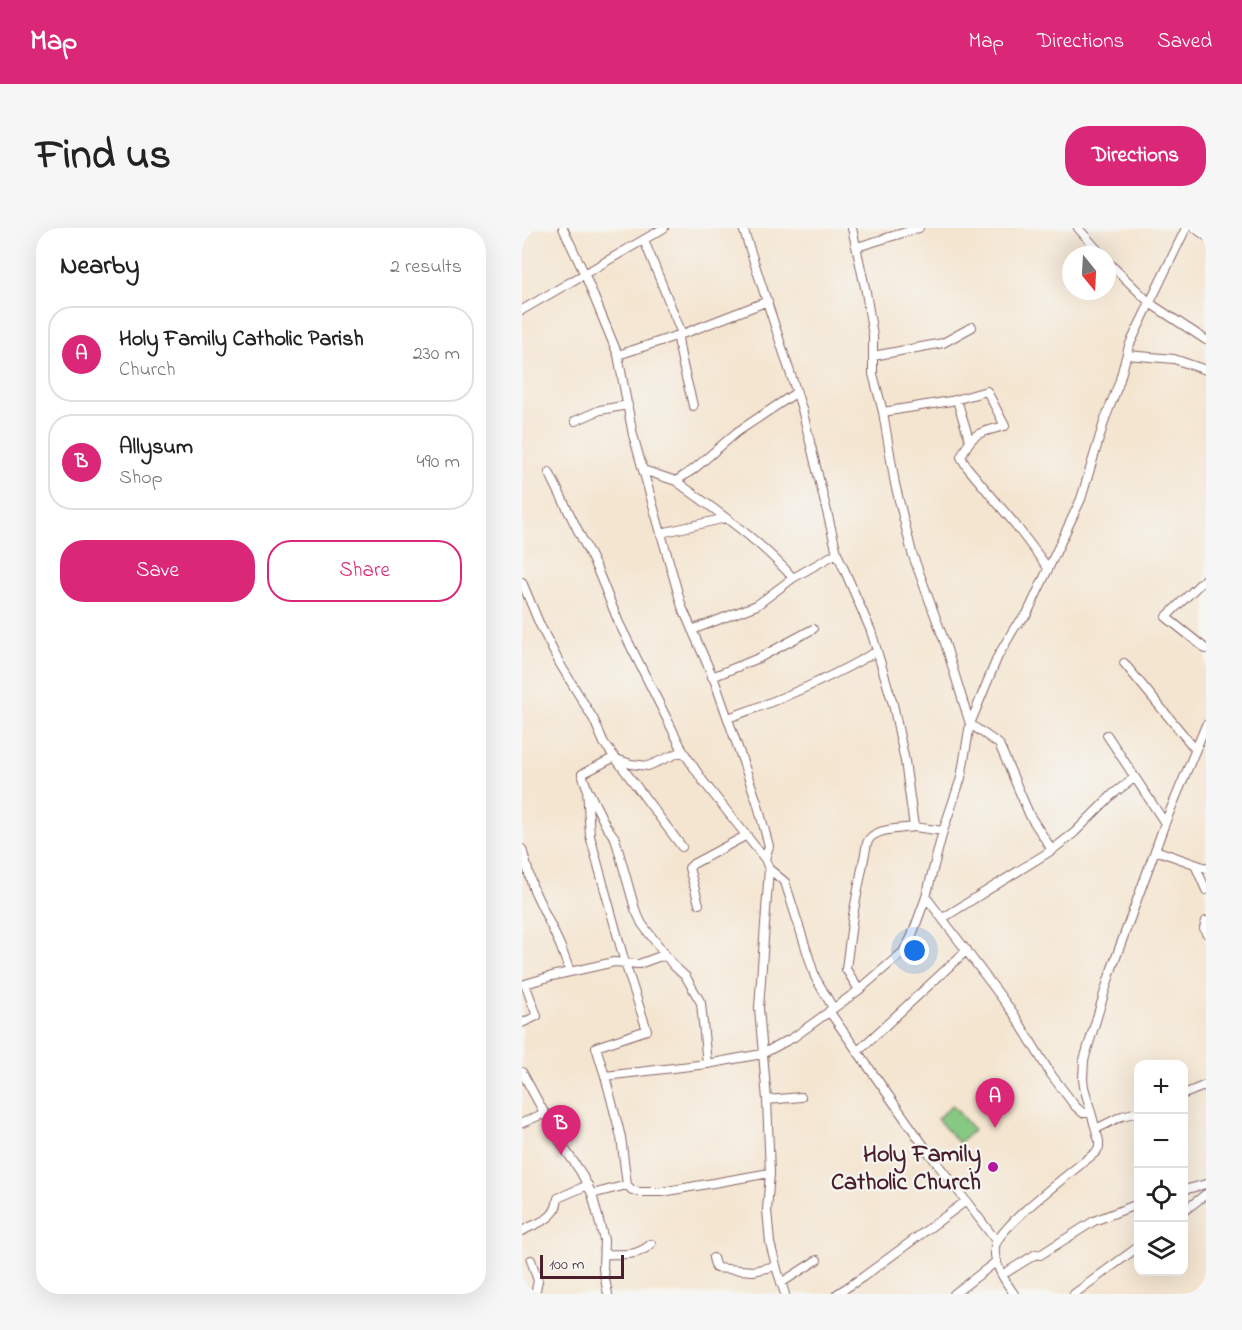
<!DOCTYPE html>
<meta charset="utf-8">
<style>
body{margin:0;font-family:"Indie Flower",sans-serif;background:#f6f6f6;color:#222}
.controls{position:absolute;right:18px;bottom:18px;display:grid;overflow:hidden;border-radius:12px;box-shadow:0 6px 24px #0002}
.controls button{width:54px;height:54px;display:grid;place-items:center;padding:0;border:0;border-bottom:2px solid #e0e0e0;background:#fff;color:#222;font:30px sans-serif}
.compass{position:absolute;left:540px;top:18px;width:54px;height:54px;border-radius:50%;background:#fff;box-shadow:0 6px 24px #0002;rotate:162deg}
.scale{position:absolute;left:18px;bottom:15px;width:84px;box-sizing:border-box;padding-left:6px;border:3px solid #4a1f2b;border-top:0;font-size:16px;line-height:21px;white-space:nowrap;color:#4a1f2b;-webkit-text-stroke:4px #f6f6f2;paint-order:stroke}
.you{position:absolute;left:393px;top:723px;width:21px;height:21px;margin:-15px;border:4px solid #fff;border-radius:50%;background:#1a73e8;box-shadow:0 0 0 9px #1a73e833}
.badge{display:grid;place-items:center;width:39px;height:39px;border-radius:50%;background:#db2777;color:#fff;font-size:20px;font-weight:700}
.pin{position:absolute;translate:-50% -50px;filter:drop-shadow(0 2px 3px #0008)}
.pin::after{content:'';position:absolute;top:32px;width:21px;height:18px;background:inherit;clip-path:polygon(0 0,100% 0,50% 100%)}
.list{margin:0;padding:0;list-style:none}
h2{display:flex;justify-content:space-between;align-items:center;height:78px;margin:0;padding:0 24px;font-size:26px}
h2 small{font-size:20px;font-weight:400;color:#767676}
.list li{display:grid;grid-template-columns:39px 1fr auto;gap:18px;align-items:center;box-sizing:border-box;height:96px;margin:0 12px 12px;padding:0 12px;border:2px solid #e0e0e0;border-radius:24px}
.list b{display:block;font-size:22px;white-space:nowrap}
.list p{margin:0;font-size:20px;white-space:nowrap;color:#767676}
.list em{font-size:20px;font-style:normal;color:#767676}
.actions{display:flex;gap:12px;padding:18px 24px}
.actions a{flex:1;padding:14px 0;border:2px solid #db2777;border-radius:24px;text-align:center;font-size:21px;color:#db2777}
.actions .main{background:#db2777;color:#fff}
.icon{flex:none;width:33px;height:33px;fill:none;stroke:currentColor;stroke-width:2;stroke-linecap:round;stroke-linejoin:round}
.map{position:relative;flex:none;width:684px;height:1066px;overflow:hidden;border-radius:24px}
header{display:flex;align-items:center;gap:36px;box-sizing:border-box;height:84px;padding:0 30px;background:#db2777;color:#fff}
header strong{font-size:28px}
nav{display:flex;gap:33px;margin-inline-start:auto;font-size:21px}
.intro{display:flex;align-items:center;justify-content:space-between;box-sizing:border-box;height:144px;padding:0 36px}
h1{margin:0;font-size:42px}
.button{padding:15px 27px;border-radius:24px;background:#db2777;color:#fff;font-size:21px;font-weight:700}
main{display:flex;gap:36px;padding:0 36px}
aside{flex:1;background:#fff;border-radius:24px;box-shadow:0 6px 24px #0002}
.map>svg:first-child{display:block}
.green{fill:#86c983;stroke:#687457;stroke-width:1.5}
.lines{fill:none;stroke-linecap:round;stroke-linejoin:round}
.minor-casing{stroke:#866465;stroke-width:10}
.minor{stroke:#fff;stroke-width:8}
.poi-dot{fill:#b5179e;stroke:#f6f6f2;stroke-width:2}
.labels{text-anchor:middle;stroke-width:4.5;stroke-linejoin:round;paint-order:stroke}
.poi-label{font-size:24px;font-weight:bold;fill:#4a1f2b;stroke:#f6f6f2;text-anchor:end}
</style>
<header>
<strong>Map</strong>
<nav><a>Map</a><a>Directions</a><a>Saved</a></nav>
</header>
<div class="intro"><h1>Find us</h1><a class="button">Directions</a></div>
<main>
<aside>
<h2>Nearby<small>2 results</small></h2>
<ul class="list">
<li><span class="badge">A</span><div><b>Holy Family Catholic Parish</b><p>Church</p></div><em>230 m</em></li>
<li><span class="badge">B</span><div><b>Allysum</b><p>Shop</p></div><em>490 m</em></li>
</ul>
<div class="actions"><a class="main">Save</a><a>Share</a></div>
</aside>
<div class="map">
<svg width="684" height="1066" viewBox="0 0 684 1066">
<rect width="100%" height="100%" fill="#f6f6f2"/>
<filter id="ink" filterUnits="userSpaceOnUse"><feTurbulence type="fractalNoise" baseFrequency=".0167" numOctaves="2"/><feDisplacementMap in="SourceGraphic" scale="12" xChannelSelector="R" yChannelSelector="G"/><feConvolveMatrix kernelMatrix="1 2 1 2 8 2 1 2 1" color-interpolation-filters="sRGB"/></filter>
<filter id="wash" filterUnits="userSpaceOnUse"><feTurbulence type="fractalNoise" baseFrequency=".008" numOctaves="4" result="noise"/><feDisplacementMap in="SourceGraphic" scale="24" xChannelSelector="R" yChannelSelector="G"/><feGaussianBlur stdDeviation="1.35" result="paint"/><feColorMatrix in="noise" values="0 0 0 0 0 0 0 0 0 0 0 0 0 0 0 0 0 1.4 0 .05"/><feComposite in="paint" operator="in"/></filter>
<g filter="url(#wash)">
<rect width="100%" height="100%" fill="#f4e5d0"/>
<!-- green -->
<path class="green" d="M 430,877 L 452,902 L 437,915 L 415,891 Z"/>
</g>
<g filter="url(#ink)">
<g class="lines">
<defs>
<path id="minor" d="M 41,0 L 63,47 L 96,127 L 111,207 L 160,379 L 193,454 L 235,574 L 247,618 L 243,631
M 221,0 L 280,181 L 315,325 L 349,403 L 371,476 L 383,533 L 392,599 L 421,603
M 330,0 L 344,64 L 351,108 L 351,146 L 361,184 L 373,256 L 390,325 L 423,415 L 448,496 L 477,516 L 508,588 L 530,622
M 556,0 L 580,27
M 673,0 L 684,8
M 122,12 L 160,106
M 335,19 L 397,0
M 585,33 L 629,76 L 684,112
M 0,82 L 142,0
M 156,108 C 158,132 166,155 171,178
M 96,127 L 166,104 L 246,73
M 605,127 L 652,131 L 684,142
M 351,128 L 421,115 L 450,99
M 435,172 L 447,211
M 361,184 L 429,173 L 465,163 L 483,198 C 457,205 451,203 439,229 L 445,239 L 492,295 L 526,340
M 53,193 L 78,182 L 106,177
M 121,242 L 154,253 L 172,241 L 215,204 L 275,164
M 27,244 L 75,341 L 97,395 L 161,523 L 181,553 L 243,631 L 247,641 L 237,780 L 245,872 L 248,945 L 245,982 L 248,1015 L 256,1045 L 263,1066
M 154,253 C 194,283 238,312 271,350
M 139,305 L 204,290
M 684,350 L 644,389 L 684,421
M 0,354 L 18,397 L 38,436 L 72,492 L 82,515 L 160,619
M 170,402 L 235,377 L 271,350 L 315,325
M 602,435 L 673,521
M 190,449 L 237,430 L 291,401
M 206,490 C 258,472 307,451 355,423
M 585,507 L 643,595
M 67,564 L 84,598 L 93,610 L 113,681 L 120,696 L 151,737 L 164,749 L 179,775 L 185,836
M 0,621 L 11,660 L 38,717 L 48,744
M 633,622 L 684,640
M 673,637 L 684,662
M 247,641 L 263,654 L 293,749 L 311,780
M 404,669 L 492,786 L 528,845 L 553,878 L 561,885 L 568,885
M 177,676 L 167,640 L 171,636 L 225,607
M 421,690 L 530,622 L 552,605 L 591,566 L 612,550
M 684,693 L 682,700 L 684,705
M 337,762 L 324,741 L 331,687 L 345,615 C 350,600 378,601 392,599
M 307,783 L 407,925 L 444,973
M 0,795 L 15,788 L 3,756 L 30,748 L 92,734 L 117,736 L 136,729 L 144,728
M 335,824 L 445,722
M 0,844 L 38,914 L 58,943 L 70,966 L 105,957 L 110,962 L 117,964 L 140,964 L 248,945
M 83,848 L 74,819 L 125,802 L 103,735 L 68,608 L 65,560 L 60,546 L 91,530 L 109,536 L 126,538 L 161,523
M 662,866 L 684,857
M 245,872 L 279,869
M 0,895 L 23,885
M 574,901 L 600,888 L 616,884
M 105,957 L 99,909 L 83,848 L 185,836 L 240,826 L 272,809 L 337,762 L 381,724 L 389,710 L 404,669 L 421,603 L 439,550 L 448,496 L 476,428 L 493,399 L 505,386 L 559,271 L 583,191 L 597,155 L 607,118 L 664,0
M 662,962 L 684,956
M 70,966 L 82,1012 L 81,1041 L 86,1066
M 662,983 L 684,966
M 0,1003 C 17,993 34,993 36,970 L 66,957
M 83,1026 C 100,1026 115,1029 129,1016
M 191,1030 L 194,1040 L 231,1043 L 254,1038
M 9,1032 L 16,1053 L 13,1066
M 480,1047 L 514,1026 L 518,1027 L 572,993 L 616,976
M 259,1055 L 295,1032
M 315,1066 L 341,1049 L 444,973 L 475,1014
M 432,1066 L 475,1033
M 492,1066 C 483,1053 471,1036 473,1019 C 476,998 554,941 574,924 L 577,919 L 577,913 L 562,859 L 561,851 L 562,832 L 589,743 L 643,595 L 684,497
M 552,1066 L 616,1019"/>
</defs>
<!-- minor casing -->
<use href="#minor" class="minor-casing"/>
<!-- minor -->
<use href="#minor" class="minor"/>
</g>
</g>
<!-- markers -->
<circle class="poi-dot" cx="471" cy="939" r="6"/>
<g class="labels">
<!-- poi labels -->
<g class="poi-label">
<text x="459" y="933">Holy Family<tspan x="459" dy="28">Catholic Church</tspan></text>
</g>
</g>
</svg>
<div class="controls">
<button>+</button>
<button>−</button>
<button><svg class="icon" aria-label="locate" viewBox="0 0 24 24"><circle cx="12" cy="12" r="6"/><path d="M12 2v4M12 18v4M2 12h4M18 12h4"/></svg></button>
<button><svg class="icon" aria-label="layers" viewBox="0 0 24 24"><path d="M12 4l9 5-9 5-9-5zM3 14l9 5 9-5"/></svg></button>
</div>
<svg class="compass" viewBox="-18 -18 36 36"><path d="M0-13l5 13h-10z" fill="#e53935"/><path d="M0 13l5-13h-10z" fill="#767676"/></svg>
<div class="scale">100 m</div>
<div class="you"></div>
<div class="pin badge" style="left:473px;top:900px">A</div>
<div class="pin badge" style="left:39px;top:927px">B</div>
</div>
</main>
